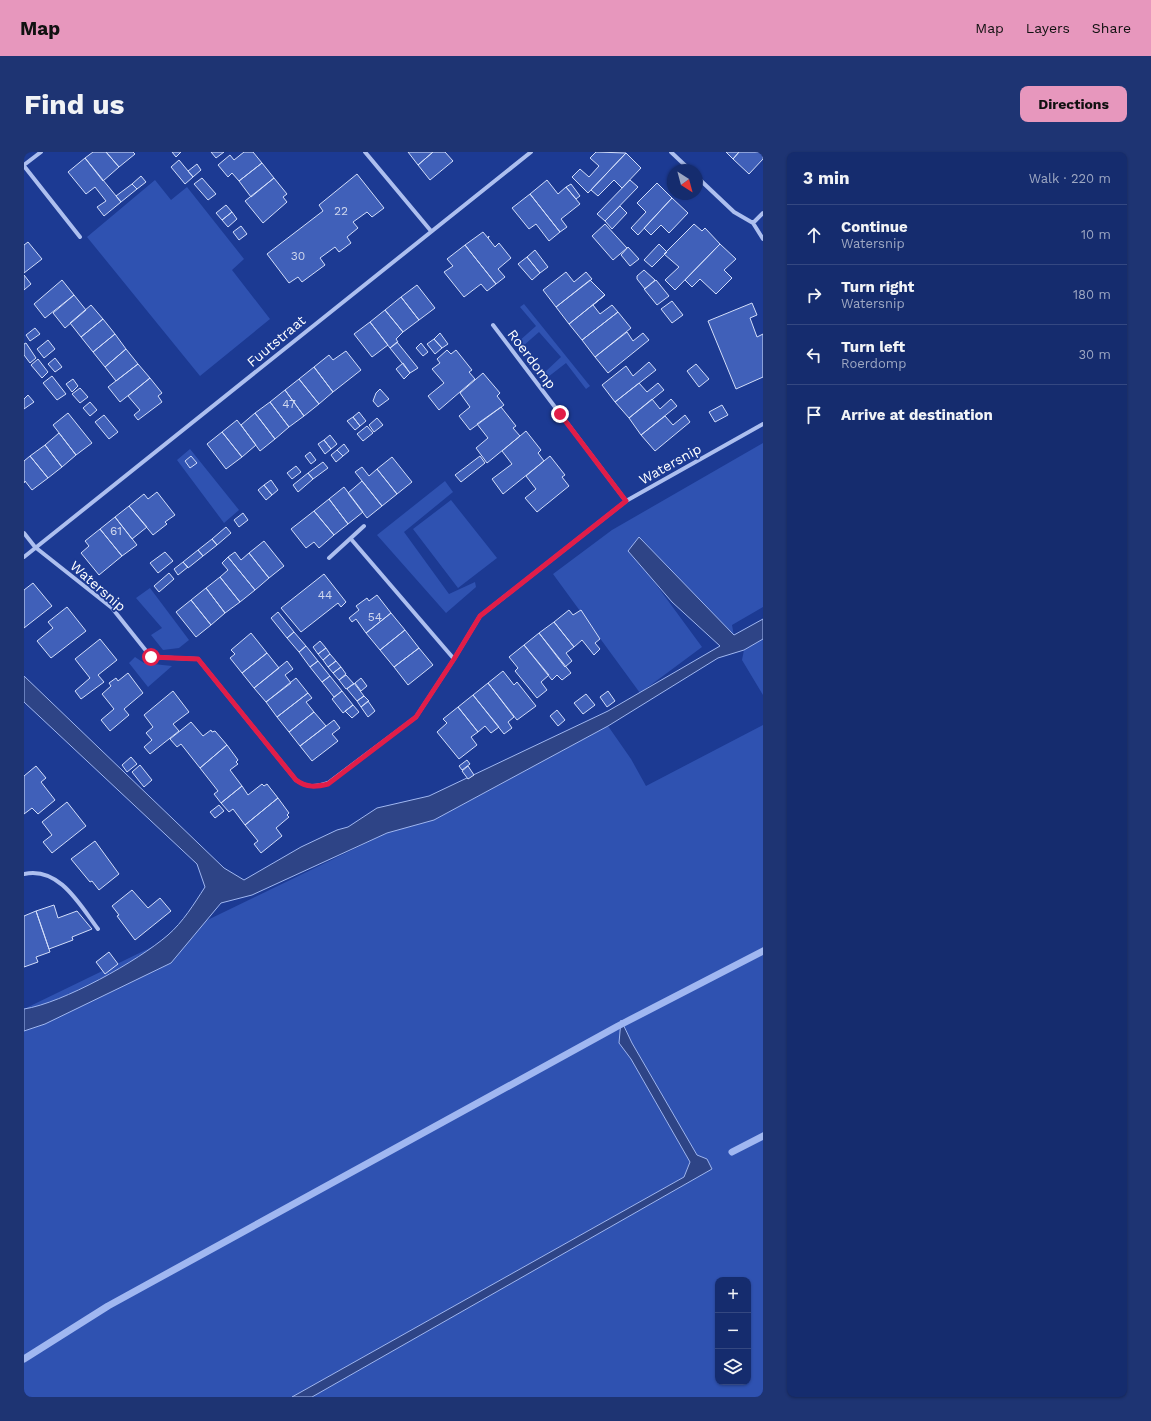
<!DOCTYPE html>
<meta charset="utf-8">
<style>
body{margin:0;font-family:"Work Sans",sans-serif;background:#1e3473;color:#f1f3f6}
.controls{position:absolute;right:12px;bottom:12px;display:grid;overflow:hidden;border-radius:8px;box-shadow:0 1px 3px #0004}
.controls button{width:36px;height:36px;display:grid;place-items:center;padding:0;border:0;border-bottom:1px solid #344881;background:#152c6e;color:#f1f3f6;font:20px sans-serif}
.compass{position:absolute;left:643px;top:12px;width:36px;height:36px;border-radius:50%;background:#152c6e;box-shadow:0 1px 3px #0004;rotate:144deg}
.stop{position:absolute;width:12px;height:12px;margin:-9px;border:3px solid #e11d48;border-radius:50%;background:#fff}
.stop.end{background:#e11d48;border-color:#fff;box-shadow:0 1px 4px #0008}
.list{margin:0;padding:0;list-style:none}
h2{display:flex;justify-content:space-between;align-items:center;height:52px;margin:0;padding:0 16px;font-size:17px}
h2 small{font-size:13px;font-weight:400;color:#9da7c2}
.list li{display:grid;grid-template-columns:26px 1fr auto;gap:12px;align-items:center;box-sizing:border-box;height:60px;padding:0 16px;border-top:1px solid #344881}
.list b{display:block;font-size:15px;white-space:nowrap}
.list p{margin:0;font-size:13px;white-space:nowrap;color:#9da7c2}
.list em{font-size:13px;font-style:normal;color:#9da7c2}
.icon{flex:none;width:22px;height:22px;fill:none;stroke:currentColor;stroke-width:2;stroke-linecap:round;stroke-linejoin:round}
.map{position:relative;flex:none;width:739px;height:1245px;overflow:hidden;border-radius:8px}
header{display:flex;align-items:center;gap:24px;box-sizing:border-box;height:56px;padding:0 20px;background:#e797bd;color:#111}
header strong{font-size:19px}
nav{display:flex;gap:22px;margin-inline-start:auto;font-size:14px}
.intro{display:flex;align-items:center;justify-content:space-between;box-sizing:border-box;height:96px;padding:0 24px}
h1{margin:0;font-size:28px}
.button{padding:10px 18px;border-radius:8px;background:#e797bd;color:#111;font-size:14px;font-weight:700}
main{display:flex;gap:24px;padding:0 24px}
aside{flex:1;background:#152c6e;border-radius:8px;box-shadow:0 1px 3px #0004}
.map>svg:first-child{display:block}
.green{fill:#2f52b1;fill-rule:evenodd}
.water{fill:#2e4486;stroke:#a0b7f1}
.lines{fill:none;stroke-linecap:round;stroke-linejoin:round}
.stream{stroke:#a0b7f1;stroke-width:7}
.building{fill:#4060b9;stroke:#d3defa}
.minor{stroke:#adbfef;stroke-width:4}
.route{stroke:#e11d48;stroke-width:5}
.labels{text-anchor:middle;stroke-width:3.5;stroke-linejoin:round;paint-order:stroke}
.number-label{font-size:12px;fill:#cfd7ee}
.street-label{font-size:14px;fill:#fff;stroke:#1c3a93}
</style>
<header>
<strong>Map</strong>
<nav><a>Map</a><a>Layers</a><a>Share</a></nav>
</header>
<div class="intro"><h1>Find us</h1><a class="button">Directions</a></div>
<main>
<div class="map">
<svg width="739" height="1245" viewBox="0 0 739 1245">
<rect width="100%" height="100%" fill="#1c3a93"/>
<!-- green -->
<path class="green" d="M 131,28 L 147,48 L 163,35 L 220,107 L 208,118 L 246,167 L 176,224 L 63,85 Z
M 500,152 L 566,234 L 562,237 L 542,211 L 524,225 L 520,221 L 537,205 L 515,180 L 499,194 L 494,190 L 512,174 L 496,155 Z
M 739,291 L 739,455 L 708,473 L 710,484 L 615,385 L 606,397 L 678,495 L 616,541 L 529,422 L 588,378 Z
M 166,297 L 215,358 L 200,371 L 153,308 Z
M 421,329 L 429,340 L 380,380 L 425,442 L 451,430 L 452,435 L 422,461 L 353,383 Z
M 427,348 L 473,406 L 434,436 L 389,377 Z
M 126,436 L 165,488 L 155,496 L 139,498 L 127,483 L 138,476 L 112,446 Z
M 739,487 L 739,543 L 718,508 L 720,498 Z
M 111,505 L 120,511 L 148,514 L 124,535 L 105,511 Z
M 739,573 L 739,1245 L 288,1245 L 688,1017 L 683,1007 L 673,1003 L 608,891 L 598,869 L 595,891 L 607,907 L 666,1010 L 660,1025 L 268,1245 L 0,1245 L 0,857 L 363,681 L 410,668 L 584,574 L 607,607 L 622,634 ZM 694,1128 L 724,1128 L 724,1230 L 694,1230 Z"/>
<!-- water -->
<path class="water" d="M 615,385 L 710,483 L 739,467 L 739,487 L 720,498 L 694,506 L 584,574 L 410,668 L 363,681 L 228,743 L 197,751 L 147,811 L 21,872 L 0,879 L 0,857 C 39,851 114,809 144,783 C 159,770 170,752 181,735 L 173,712 L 0,550 L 0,524 L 200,716 L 220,728 L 277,695 L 313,678 L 324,675 L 353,656 L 405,644 L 584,559 L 696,494 L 648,450 L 604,399 Z
M 597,868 L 608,891 L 673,1003 L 683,1007 L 688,1017 L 288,1245 L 268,1245 L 660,1025 L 666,1010 L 607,907 L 595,891 Z"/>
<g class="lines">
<!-- stream -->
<path class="stream" d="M 708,1000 L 739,984
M 0,1207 L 84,1154 L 594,874 L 739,799"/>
</g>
<!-- building -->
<path class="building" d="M 69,0 L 82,0 L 95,15 L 79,29 L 61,6 Z
M 82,0 L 109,0 L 111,2 L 95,15 Z
M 148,0 L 157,0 L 152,5 Z
M 187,0 L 200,0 L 192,6 Z
M 220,0 L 229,0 L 238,11 L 215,29 L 208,21 L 204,25 L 194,13 L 206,3 L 210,8 Z
M 384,0 L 409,0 L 394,13 Z
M 409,0 L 421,0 L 429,9 L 406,28 L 394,13 Z
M 572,0 L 602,1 L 564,41 L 548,25 L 556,17 L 565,25 L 575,14 L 566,6 Z
M 702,0 L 715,0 L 709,7 Z
M 715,0 L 739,0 L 739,7 L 725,22 L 709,7 Z
M 602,1 L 617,16 L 598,36 L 590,28 L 574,44 L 567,38 Z
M 61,6 L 97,50 L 80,64 L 73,55 L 82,49 L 71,35 L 62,42 L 44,20 Z
M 155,8 L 169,25 L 161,32 L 147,15 Z
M 238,11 L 250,26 L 227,45 L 215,29 Z
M 173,12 L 177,18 L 169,25 L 164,19 Z
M 333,22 L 360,56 L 348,65 L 343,60 L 329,70 L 334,76 L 323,85 L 327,91 L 315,100 L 311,95 L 296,106 L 301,113 L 278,130 L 274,125 L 265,131 L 243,102 L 299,59 L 295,53 Z
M 117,24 L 122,30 L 113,37 L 108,32 Z
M 178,26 L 192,42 L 184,48 L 170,32 Z
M 250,26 L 263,42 L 259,45 L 263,50 L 239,71 L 221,49 Z
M 523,28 L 534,42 L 542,35 L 556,52 L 537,67 L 543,75 L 536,80 L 506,42 Z
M 606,28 L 614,35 L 581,69 L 573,62 Z
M 633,31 L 648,46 L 614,83 L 607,76 L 622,60 L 613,51 Z
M 108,32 L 113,37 L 97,50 L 92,44 Z
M 547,32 L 556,44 L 552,47 L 542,35 Z
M 506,42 L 536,80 L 525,89 L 512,72 L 505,77 L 488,56 Z
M 648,46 L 664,61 L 645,81 L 637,73 L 627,83 L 620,76 Z
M 202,53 L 208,60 L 198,68 L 192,61 Z
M 596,54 L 603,61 L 588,77 L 581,69 Z
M 208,60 L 213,67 L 204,75 L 198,68 Z
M 581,72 L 603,96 L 589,108 L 568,84 Z
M 670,72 L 678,79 L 681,76 L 696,92 L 651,138 L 641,128 L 655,115 L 640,102 Z
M 217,74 L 223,82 L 215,88 L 209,80 Z
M 459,80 L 464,86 L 465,84 L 464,86 L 471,95 L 475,91 L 487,106 L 474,117 L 481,125 L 472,132 L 441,93 Z
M 4,90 L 18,107 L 0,121 L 0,93 Z
M 635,92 L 643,100 L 628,115 L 620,108 Z
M 696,92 L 712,107 L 700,118 L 708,126 L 692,142 L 676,127 L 668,135 L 661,128 Z
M 441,93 L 472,132 L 463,139 L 457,132 L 440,145 L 420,120 L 429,114 L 423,107 Z
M 604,95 L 615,107 L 606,114 L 597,103 Z
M 511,98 L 524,115 L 516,121 L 503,105 Z
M 503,105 L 516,121 L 508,128 L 494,112 Z
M 620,118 L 631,128 L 621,137 L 613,127 L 613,124 Z
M 542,120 L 550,130 L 562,120 L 568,127 L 532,155 L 519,138 Z
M 0,123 L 7,132 L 0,138 Z
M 38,128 L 50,143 L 21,166 L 10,152 Z
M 566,128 L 581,143 L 545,172 L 532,155 Z
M 632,128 L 645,144 L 633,153 L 620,137 Z
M 393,133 L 411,156 L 395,168 L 377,145 Z
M 50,143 L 62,158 L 41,176 L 29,161 Z
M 581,143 L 569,153 L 576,162 L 588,153 L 594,160 L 558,188 L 545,172 Z
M 377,145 L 395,168 L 379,180 L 361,158 Z
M 648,149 L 659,163 L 648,171 L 637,157 Z
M 728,151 L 733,163 L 726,166 L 733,185 L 739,182 L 739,225 L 712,237 L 684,169 Z
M 67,153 L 79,167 L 57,185 L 46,171 Z
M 361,158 L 379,180 L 372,187 L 374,190 L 366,196 L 346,170 Z
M 594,160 L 607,176 L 571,205 L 558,188 Z
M 79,167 L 91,182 L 69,200 L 57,185 Z
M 346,170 L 364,193 L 348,205 L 330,182 Z
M 11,176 L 16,182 L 6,189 L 2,183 Z
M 603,180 L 609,189 L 619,181 L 625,188 L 584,221 L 571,205 Z
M 416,181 L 424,192 L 418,196 L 410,187 Z
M 91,182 L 102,197 L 81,215 L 69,200 Z
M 410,187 L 418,196 L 411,202 L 403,192 Z
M 24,188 L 31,197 L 20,206 L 13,197 Z
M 373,190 L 394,216 L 386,221 L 366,196 Z
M 2,191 L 12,206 L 6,211 L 0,203 L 0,192 Z
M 397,191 L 404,200 L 399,204 L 392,196 Z
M 102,197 L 114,212 L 92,229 L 81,215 Z
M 423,198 L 427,202 L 432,198 L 448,218 L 445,220 L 451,227 L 415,258 L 404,244 L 420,231 L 408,217 L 416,211 L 413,207 Z
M 322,199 L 337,218 L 309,240 L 290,215 L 305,203 L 309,208 Z
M 31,206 L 38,215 L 31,220 L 24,212 Z
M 14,207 L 24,220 L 18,226 L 7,213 Z
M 625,210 L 632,218 L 591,250 L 578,233 L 602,214 L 609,224 Z
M 379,211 L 386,221 L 380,227 L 372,217 Z
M 114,212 L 126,226 L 96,250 L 84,235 Z
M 672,212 L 685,227 L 675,235 L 663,219 Z
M 290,215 L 309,240 L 295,252 L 275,227 Z
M 459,221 L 476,241 L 473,244 L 480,253 L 446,278 L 435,264 L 446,255 L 436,241 Z
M 28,224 L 42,242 L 33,248 L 19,231 Z
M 126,226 L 138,241 L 134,244 L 138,250 L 114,268 L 110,263 L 116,258 L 104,244 Z
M 49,227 L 54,234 L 48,240 L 42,232 Z
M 275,227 L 295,252 L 280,264 L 261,238 Z
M 615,231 L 623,240 L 634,231 L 640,238 L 605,266 L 591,250 Z
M 56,236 L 64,245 L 56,251 L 48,242 Z
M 356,237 L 365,247 L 354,255 L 349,249 L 352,241 Z
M 261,238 L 280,264 L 265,275 L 246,250 Z
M 4,243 L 10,250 L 0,257 L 0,247 Z
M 628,247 L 636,257 L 647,247 L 653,254 L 617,283 L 605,266 Z
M 66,250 L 73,258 L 66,264 L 59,256 Z
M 246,250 L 265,275 L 251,287 L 231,261 Z
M 698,253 L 704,263 L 691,270 L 685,260 Z
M 477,255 L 492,274 L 489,276 L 496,284 L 463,311 L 452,296 L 464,286 L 453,272 Z
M 335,260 L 342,269 L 336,274 L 329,265 Z
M 44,261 L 68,291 L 52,303 L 29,273 Z
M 231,261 L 251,287 L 236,299 L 217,273 Z
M 80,263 L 94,280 L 85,287 L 71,270 Z
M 661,263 L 666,270 L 631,299 L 617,283 L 641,264 L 649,273 Z
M 329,265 L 336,274 L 331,278 L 323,269 Z
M 353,266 L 359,273 L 350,280 L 345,273 Z
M 213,268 L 232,293 L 218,305 L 198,280 Z
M 343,274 L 349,281 L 339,289 L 333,282 Z
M 502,279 L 517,298 L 514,301 L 520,309 L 479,342 L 468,327 L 488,312 L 478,299 Z
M 198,280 L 218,305 L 202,317 L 183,292 Z
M 35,281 L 52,303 L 38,315 L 21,293 Z
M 306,283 L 313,292 L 307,297 L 300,288 Z
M 300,288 L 307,297 L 301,302 L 294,292 Z
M 320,292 L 325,299 L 319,304 L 313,298 Z
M 21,293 L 38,315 L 24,326 L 6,304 Z
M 313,298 L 319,304 L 312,310 L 307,303 Z
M 286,300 L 292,308 L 287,312 L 281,304 Z
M 6,304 L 24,326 L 8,338 L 1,329 L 0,331 L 0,309 Z
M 167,304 L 173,311 L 166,316 L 161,309 Z
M 456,304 L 461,311 L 437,330 L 431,323 Z
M 526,304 L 541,323 L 538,325 L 545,334 L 513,360 L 501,346 L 512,337 L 502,324 Z
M 368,305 L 388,330 L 373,342 L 353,317 Z
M 299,310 L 304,316 L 289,327 L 284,321 Z
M 272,314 L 277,320 L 268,327 L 263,321 Z
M 338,315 L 345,324 L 353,317 L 373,342 L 358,354 L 331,320 Z
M 284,321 L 289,327 L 274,340 L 269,333 Z
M 247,328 L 254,338 L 248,343 L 240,333 Z
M 338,329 L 358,354 L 343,366 L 324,341 Z
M 240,333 L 248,343 L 242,348 L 234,338 Z
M 320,335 L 339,360 L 324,372 L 305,347 Z
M 133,340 L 151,363 L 141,370 L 143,372 L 129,383 L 105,354 L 120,342 L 124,347 Z
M 305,347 L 324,372 L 310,383 L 290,359 Z
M 105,354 L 123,375 L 108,387 L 91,365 Z
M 290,359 L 310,383 L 295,396 L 290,390 L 282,396 L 267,377 Z
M 219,361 L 224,368 L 215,375 L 210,368 Z
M 91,365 L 113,393 L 98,404 L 76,377 Z
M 202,375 L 207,381 L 193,393 L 188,387 Z
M 76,377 L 98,404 L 75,423 L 57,401 L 65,394 L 61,389 Z
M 188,387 L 193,393 L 179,404 L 174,398 Z
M 240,389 L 260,414 L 245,426 L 225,401 Z
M 174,398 L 179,404 L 164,416 L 159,410 Z
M 141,400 L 149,409 L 134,421 L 126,411 Z
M 211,400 L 217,408 L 225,401 L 245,426 L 231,438 L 204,405 Z
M 204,405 L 231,438 L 216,450 L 196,425 L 204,418 L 198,411 Z
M 159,410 L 164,415 L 154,423 L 150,417 Z
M 145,421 L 150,427 L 135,440 L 130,434 Z
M 300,422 L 322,450 L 317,455 L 314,451 L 277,480 L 257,456 Z
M 196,425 L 216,450 L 201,461 L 182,436 Z
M 9,431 L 28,454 L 0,476 L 0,438 Z
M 182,436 L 201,461 L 187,473 L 167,448 Z
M 353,443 L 367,461 L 342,481 L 332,467 L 328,470 L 325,466 L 335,458 L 332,454 L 343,446 L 345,449 Z
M 167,448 L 187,473 L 172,485 L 152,460 Z
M 43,455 L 62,479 L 27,506 L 13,489 L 29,476 L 24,470 Z
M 545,458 L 549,463 L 557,458 L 576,487 L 571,491 L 576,497 L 570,503 L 558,488 L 550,495 L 530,470 Z
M 254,460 L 270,480 L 263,486 L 247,466 Z
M 367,461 L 381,478 L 356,498 L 342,481 Z
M 530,470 L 550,495 L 542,501 L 548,509 L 541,515 L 515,481 Z
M 381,478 L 395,496 L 370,515 L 356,498 Z
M 270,480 L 282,494 L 275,500 L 263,486 Z
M 227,481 L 243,501 L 218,521 L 206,506 L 211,502 L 207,498 Z
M 515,481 L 547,521 L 538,528 L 533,523 L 528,528 L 500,493 Z
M 76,487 L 93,508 L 74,523 L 80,530 L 57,547 L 51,539 L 66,526 L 51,507 Z
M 296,489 L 302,496 L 294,502 L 289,495 Z
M 500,493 L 525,523 L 517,530 L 523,538 L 513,546 L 491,519 L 494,516 L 485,505 Z
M 282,494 L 294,509 L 286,515 L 275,500 Z
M 302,496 L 306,502 L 299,508 L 294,502 Z
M 395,496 L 409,513 L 384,533 L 370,515 Z
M 243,501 L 255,516 L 230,536 L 218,521 Z
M 306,502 L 312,509 L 304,515 L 299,508 Z
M 263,509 L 269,517 L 261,523 L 267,531 L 242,550 L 230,536 Z
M 294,509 L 306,524 L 298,530 L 286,515 Z
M 312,509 L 317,515 L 309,521 L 304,515 Z
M 317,515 L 322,522 L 315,528 L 309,521 Z
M 479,519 L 490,533 L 493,530 L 512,554 L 493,568 L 464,531 Z
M 104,521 L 119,541 L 100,557 L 105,563 L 86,579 L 77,568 L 90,557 L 78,542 L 87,534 L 85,531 L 92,526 L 94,529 Z
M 322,523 L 330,532 L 322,537 L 315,528 Z
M 306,524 L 318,539 L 310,545 L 298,530 Z
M 272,526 L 284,541 L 253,565 L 242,550 Z
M 337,526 L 343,534 L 337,539 L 331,531 Z
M 330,531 L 340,544 L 333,549 L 323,537 Z
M 464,531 L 490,565 L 484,570 L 488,576 L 480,582 L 449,543 Z
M 149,539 L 165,560 L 149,572 L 155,579 L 126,602 L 120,595 L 128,588 L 122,581 L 129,575 L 120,563 Z
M 318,539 L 329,553 L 319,561 L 308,547 Z
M 584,539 L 591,549 L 583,555 L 576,545 Z
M 284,541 L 288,546 L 282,550 L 290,560 L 265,580 L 253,565 Z
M 562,542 L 571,553 L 559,562 L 550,551 Z
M 449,543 L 475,575 L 467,581 L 461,574 L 454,580 L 434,555 Z
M 340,544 L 345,549 L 337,555 L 333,549 Z
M 344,549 L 351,559 L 344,565 L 337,555 Z
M 329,553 L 335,560 L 328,566 L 321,559 Z
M 434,555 L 454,580 L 447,585 L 453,593 L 435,607 L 413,580 L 423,571 L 419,567 Z
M 533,558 L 541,568 L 534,574 L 526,564 Z
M 290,560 L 302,574 L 276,594 L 265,580 Z
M 310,568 L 316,576 L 308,582 L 314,589 L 288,609 L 276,594 Z
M 167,570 L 179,584 L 187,578 L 188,580 L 191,579 L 203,593 L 176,616 L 157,592 L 153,595 L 146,587 Z
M 203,593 L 214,608 L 212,610 L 214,612 L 206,618 L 218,634 L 197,651 L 190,642 L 194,639 L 176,616 Z
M 107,605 L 113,612 L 103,620 L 98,613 Z
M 443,608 L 446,612 L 438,618 L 435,614 Z
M 116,613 L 128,628 L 120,635 L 108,620 Z
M 12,614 L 22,626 L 17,630 L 31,648 L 14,662 L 8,656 L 0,662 L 0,624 Z
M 444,614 L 450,623 L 444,627 L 438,619 Z
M 238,632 L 240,634 L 243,632 L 254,646 L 221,673 L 209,657 L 205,660 L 197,651 L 218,634 L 224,643 Z
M 254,646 L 265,661 L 263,663 L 265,665 L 252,676 L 258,684 L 237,701 L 230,692 L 234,689 L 221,673 Z
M 43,650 L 62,674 L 28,701 L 19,690 L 28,683 L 18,670 Z
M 195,653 L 200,659 L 191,666 L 186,660 Z
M 71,689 L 95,722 L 75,738 L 68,729 L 66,730 L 47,707 Z
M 108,738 L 124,756 L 136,746 L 147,759 L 111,788 L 93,764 L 95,763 L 88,754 Z
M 30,753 L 34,766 L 53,759 L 68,777 L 48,785 L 49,788 L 25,797 L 12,759 Z
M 12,759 L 26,800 L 12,805 L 14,810 L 0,815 L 0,764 Z
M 85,800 L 94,812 L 81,822 L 72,810 Z"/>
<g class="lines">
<!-- minor -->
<path class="minor" d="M 341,0 L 407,79
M 647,0 L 666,18
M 0,13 L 17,0
M 0,14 L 56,85
M 673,25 L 710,60 L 729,71 L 739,87
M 729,71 L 739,61
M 469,173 L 602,349
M 0,381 L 11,395 L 88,456 L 127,505 L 174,507 L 272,628 C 283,636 292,635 304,631 L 392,565 L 430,507 L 456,464 L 602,349 L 739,272
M 327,387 L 430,507
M 0,405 L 507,0
M 305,406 L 340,374
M 0,722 C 35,714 56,753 74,777"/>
</g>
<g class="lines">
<!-- route -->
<path class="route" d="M 127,505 L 174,507 L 272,628 C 283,636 292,635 304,632 L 392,565 L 430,507 L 456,464 L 602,349 L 536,262"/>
</g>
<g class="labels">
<!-- number labels -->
<g class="number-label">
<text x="317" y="63">22</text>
<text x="274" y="108">30</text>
<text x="265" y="256">47</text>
<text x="92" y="383">61</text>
<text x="301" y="447">44</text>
<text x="351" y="469">54</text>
</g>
<!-- street labels -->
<g class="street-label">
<text transform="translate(252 189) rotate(-40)" y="5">Fuutstraat</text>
<text transform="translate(508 207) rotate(53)" y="5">Roerdomp</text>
<text transform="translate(646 312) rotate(-29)" y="5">Watersnip</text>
<text transform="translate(74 434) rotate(41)" y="5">Watersnip</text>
</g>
</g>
</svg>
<div class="controls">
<button>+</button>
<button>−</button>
<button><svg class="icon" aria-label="layers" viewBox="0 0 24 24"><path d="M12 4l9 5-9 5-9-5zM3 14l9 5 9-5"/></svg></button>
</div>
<svg class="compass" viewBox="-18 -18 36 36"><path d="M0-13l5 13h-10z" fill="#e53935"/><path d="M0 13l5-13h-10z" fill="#9da7c2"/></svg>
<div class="stop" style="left:127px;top:505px"></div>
<div class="stop end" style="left:536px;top:262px"></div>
</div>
<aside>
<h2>3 min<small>Walk · 220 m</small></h2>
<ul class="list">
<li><svg class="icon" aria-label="ahead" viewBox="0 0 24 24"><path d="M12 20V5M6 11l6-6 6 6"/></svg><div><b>Continue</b><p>Watersnip</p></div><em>10 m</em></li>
<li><svg class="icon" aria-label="right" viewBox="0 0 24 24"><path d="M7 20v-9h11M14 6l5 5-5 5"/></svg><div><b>Turn right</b><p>Watersnip</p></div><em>180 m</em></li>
<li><svg class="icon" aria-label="left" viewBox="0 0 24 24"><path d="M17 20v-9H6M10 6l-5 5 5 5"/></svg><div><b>Turn left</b><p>Roerdomp</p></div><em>30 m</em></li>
<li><svg class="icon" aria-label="arrive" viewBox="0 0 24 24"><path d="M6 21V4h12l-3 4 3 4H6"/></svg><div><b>Arrive at destination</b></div></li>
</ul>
</aside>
</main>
